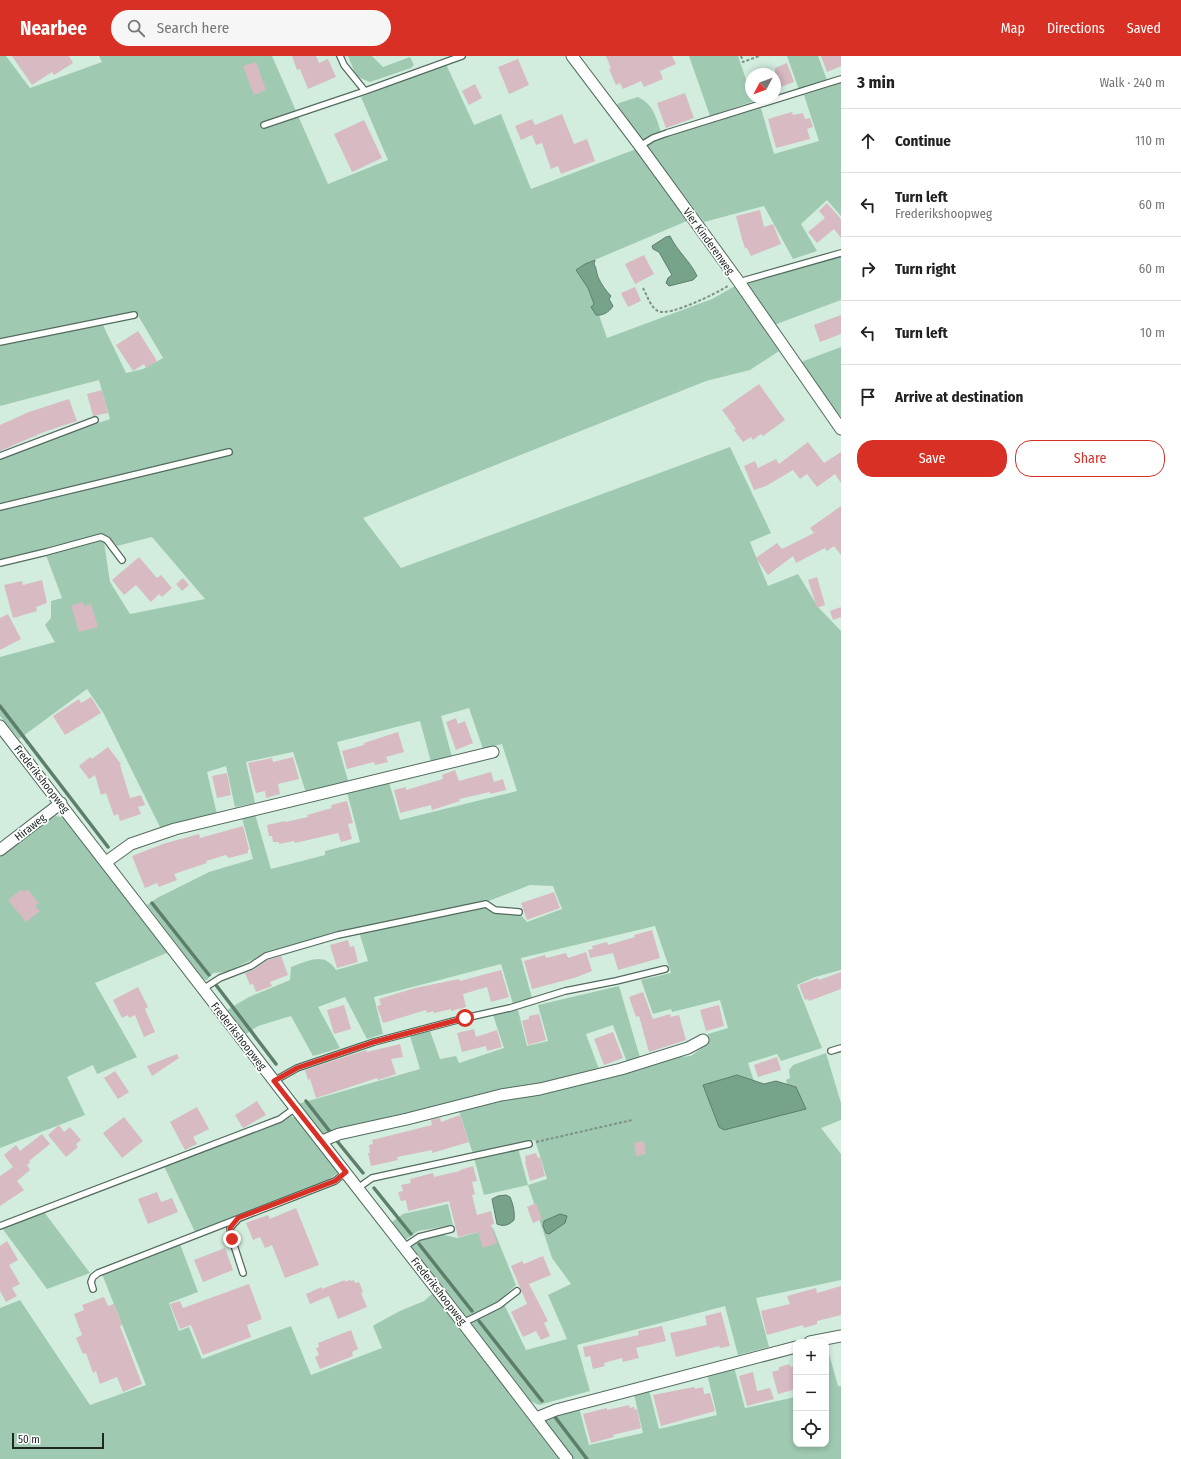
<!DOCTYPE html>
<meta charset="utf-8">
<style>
body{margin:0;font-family:"Fira Sans Condensed",sans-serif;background:#f6f6f6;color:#222}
.controls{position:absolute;right:12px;bottom:12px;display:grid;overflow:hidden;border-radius:8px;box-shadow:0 2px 6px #0003}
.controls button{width:36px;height:36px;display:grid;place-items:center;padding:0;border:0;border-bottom:1px solid #e0e0e0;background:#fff;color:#222;font:20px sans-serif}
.compass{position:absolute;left:745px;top:12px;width:36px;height:36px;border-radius:50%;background:#fff;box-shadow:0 2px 6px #0003;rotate:229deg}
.scale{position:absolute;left:12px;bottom:10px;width:92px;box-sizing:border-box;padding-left:4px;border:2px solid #1e2823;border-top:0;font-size:11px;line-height:14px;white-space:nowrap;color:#1e2823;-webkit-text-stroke:3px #fff;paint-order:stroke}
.stop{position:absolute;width:12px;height:12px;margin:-9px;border:3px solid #d93025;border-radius:50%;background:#fff}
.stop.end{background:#d93025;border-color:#fff;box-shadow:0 1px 4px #0008}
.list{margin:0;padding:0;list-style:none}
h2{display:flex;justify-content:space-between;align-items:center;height:52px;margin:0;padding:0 16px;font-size:17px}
h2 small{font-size:13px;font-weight:400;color:#767676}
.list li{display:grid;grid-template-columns:26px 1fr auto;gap:12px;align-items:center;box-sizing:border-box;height:64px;padding:0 16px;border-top:1px solid #e0e0e0}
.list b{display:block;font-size:15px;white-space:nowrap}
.list p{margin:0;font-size:13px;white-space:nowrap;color:#767676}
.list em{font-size:13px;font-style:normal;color:#767676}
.actions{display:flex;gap:8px;padding:12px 16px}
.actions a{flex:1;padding:9px 0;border:1px solid #d93025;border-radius:16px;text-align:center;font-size:14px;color:#d93025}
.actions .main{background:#d93025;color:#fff}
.icon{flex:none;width:22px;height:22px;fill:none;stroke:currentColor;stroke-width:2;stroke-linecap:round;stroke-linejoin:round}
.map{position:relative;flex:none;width:841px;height:1403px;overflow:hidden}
header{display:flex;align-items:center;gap:24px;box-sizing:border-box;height:56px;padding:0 20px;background:#d93025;color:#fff}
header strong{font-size:19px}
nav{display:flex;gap:22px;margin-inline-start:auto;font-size:14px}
.search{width:280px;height:36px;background:#f6f6f6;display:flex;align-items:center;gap:10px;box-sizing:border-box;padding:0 14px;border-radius:22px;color:#767676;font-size:15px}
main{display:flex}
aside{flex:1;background:#fff}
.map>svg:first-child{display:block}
.green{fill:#9fcab1}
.water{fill:#76a38a;stroke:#5c7e6b}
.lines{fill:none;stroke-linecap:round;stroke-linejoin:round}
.stream{stroke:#5c7e6b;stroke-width:3.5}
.building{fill:#d8bac2}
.service-casing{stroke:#536b5e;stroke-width:8}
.minor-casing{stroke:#536b5e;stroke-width:13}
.path{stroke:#7e9186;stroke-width:2;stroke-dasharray:3 2;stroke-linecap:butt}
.service{stroke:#fff;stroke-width:5.5}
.minor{stroke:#fff;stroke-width:11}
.route{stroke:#d93025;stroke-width:5}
.labels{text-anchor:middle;stroke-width:3.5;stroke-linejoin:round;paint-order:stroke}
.street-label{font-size:11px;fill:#1e2823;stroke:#fff}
</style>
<header>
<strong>Nearbee</strong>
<div class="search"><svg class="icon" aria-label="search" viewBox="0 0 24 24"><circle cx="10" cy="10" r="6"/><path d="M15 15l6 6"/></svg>Search here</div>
<nav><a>Map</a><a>Directions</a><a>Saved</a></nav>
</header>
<main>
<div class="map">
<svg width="841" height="1403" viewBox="0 0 841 1403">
<rect width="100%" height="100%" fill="#d2eddd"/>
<!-- green -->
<path class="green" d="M 0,0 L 6,0 L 30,32 L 102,6 L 99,0 L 272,0 L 328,128 L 388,104 L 361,41 L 446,8 L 474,69 L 501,58 L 531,133 L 636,93 L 687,165 L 585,208 L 577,214 L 588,232 L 594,248 L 591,251 L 596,259 L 599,259 L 607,282 L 712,243 L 735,230 L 779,295 L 750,314 L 706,325 L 363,462 L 401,512 L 730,391 L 771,477 L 750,486 L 768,530 L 798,518 L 818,551 L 841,575 L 841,914 L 815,921 L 797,929 L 822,992 L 781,1005 L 777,998 L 748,1007 L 754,1025 L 737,1019 L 703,1029 L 796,1031 L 787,1028 L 786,1024 L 790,1022 L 789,1014 L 793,1009 L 826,997 L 841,1047 L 841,1064 L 821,1072 L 841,1098 L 841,1224 L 756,1242 L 769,1291 L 738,1299 L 725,1250 L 577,1289 L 590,1335 L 539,1349 L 530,1345 L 469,1266 L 504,1248 L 526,1294 L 567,1283 L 548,1239 L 571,1228 L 552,1202 L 528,1129 L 484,1139 L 474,1102 L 518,1092 L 528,1129 L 547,1123 L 535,1084 L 473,1098 L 458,1052 L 660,1003 L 691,1000 L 707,988 L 708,978 L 728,972 L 720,944 L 672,956 L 671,953 L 653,958 L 641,924 L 671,917 L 655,870 L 521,902 L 532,942 L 513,948 L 501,908 L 374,941 L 383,978 L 367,983 L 345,941 L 318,951 L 340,992 L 313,1000 L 291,960 L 258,970 L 246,978 L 227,954 L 249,941 L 290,924 L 291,911 C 308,905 324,895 336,914 L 368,905 L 359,876 L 486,850 L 520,858 L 527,866 L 562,853 L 553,830 L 530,829 L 486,846 L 338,877 L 278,895 L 275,893 L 226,916 L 213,917 L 207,924 L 203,923 L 147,849 L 157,842 L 209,816 L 253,803 L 242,762 L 255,758 L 271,813 L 325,799 L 325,795 L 360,786 L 347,736 L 389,726 L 400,764 L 517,735 L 502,688 L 483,693 L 469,652 L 441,660 L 452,701 L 431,706 L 420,665 L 337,686 L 349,728 L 306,737 L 293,696 L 246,706 L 255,747 L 235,751 L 226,710 L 207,716 L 217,758 L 160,771 L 104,658 L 87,633 L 19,683 L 0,660 L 0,601 L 55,586 L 45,569 L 51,562 L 51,545 L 62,542 L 46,499 L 98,484 L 104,486 L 110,526 L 130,558 L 205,543 L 152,481 L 117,490 L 108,480 L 99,479 L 46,494 L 0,504 L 0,401 L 110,363 L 99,324 L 0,350 L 0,290 L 102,267 L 126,317 L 143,313 L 163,302 L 136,256 L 0,283 Z
M 348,0 L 372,0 L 383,11 L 410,1 L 414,9 L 411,12 L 370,26 L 360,22 L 355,17 Z
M 689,0 L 738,0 L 751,38 L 751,42 L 753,42 L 754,45 L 710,60 Z
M 787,0 L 818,0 L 827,24 L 799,34 Z
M 841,27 L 841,160 L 827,144 L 801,168 L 817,195 L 793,203 L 764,150 L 704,166 L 647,90 L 654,85 L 667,80 L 761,52 L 774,98 L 819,85 L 804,39 Z
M 638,41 C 653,48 656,61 661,76 L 642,84 L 617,49 L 619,47 Z
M 841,195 L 841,244 L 774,269 L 747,228 L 747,224 Z
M 841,291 L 841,360 L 835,356 L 801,306 Z
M 56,760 L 65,762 L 169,896 L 95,927 L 137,1001 L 97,1018 L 93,1009 L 67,1021 L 85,1059 L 0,1092 L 0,801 L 51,762 Z
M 619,930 L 641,1005 L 628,1009 L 613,969 L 586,978 L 600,1016 L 325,1080 L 298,1048 L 420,1013 L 410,980 L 430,975 L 440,1003 L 456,1000 L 459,1007 L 504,992 L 493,959 L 518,954 L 527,990 L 548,985 L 538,949 Z
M 290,1060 L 298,1063 L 339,1116 L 328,1124 L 195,1176 L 164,1110 L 285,1064 Z
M 448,1148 L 453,1169 L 418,1175 L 405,1184 L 392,1166 L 403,1158 Z
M 44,1156 L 90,1217 L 47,1233 L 2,1172 Z
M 493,1172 L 516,1229 L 498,1246 L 469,1261 L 464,1261 L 411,1191 L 420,1184 L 440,1178 L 457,1182 Z
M 180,1188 L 198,1236 L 169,1247 L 179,1275 L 189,1271 L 202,1303 L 291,1270 L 311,1319 L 382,1292 L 373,1270 L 376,1268 L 400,1255 L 424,1245 L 433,1237 L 560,1403 L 0,1403 L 0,1252 L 20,1244 L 90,1349 L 146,1329 L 102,1218 Z
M 826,1287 L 838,1330 L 841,1330 L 841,1403 L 573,1403 L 543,1363 L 578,1348 L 589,1389 L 643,1377 L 633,1334 L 648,1330 L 659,1373 L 717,1359 L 707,1318 L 734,1311 L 745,1352 L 796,1341 L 796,1388 L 826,1388 Z"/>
<!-- water -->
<path class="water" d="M 670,180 C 677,195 690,205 697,220 L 693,224 L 669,230 L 666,227 L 668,222 L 672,219 L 659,196 L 653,193 L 652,190 L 666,181 Z
M 595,204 L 594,208 C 597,213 596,216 598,221 C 601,228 606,235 611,240 L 609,243 L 613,250 C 609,256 603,260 596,259 L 591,251 L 594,248 L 588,232 L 576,214 L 585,208 Z
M 737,1019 L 764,1028 L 776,1025 L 796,1031 L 806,1053 L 724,1074 L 719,1071 L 703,1029 Z
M 506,1139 L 510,1141 C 513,1148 515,1156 514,1164 C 509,1169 504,1171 497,1168 L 492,1143 L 498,1140 Z
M 560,1158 L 567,1160 L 565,1167 L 549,1178 L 546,1177 L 543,1170 L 544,1165 Z"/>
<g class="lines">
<!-- stream -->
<path class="stream" d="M 0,650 L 108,791
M 152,847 L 209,919
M 216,929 L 276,1008
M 306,1045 L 331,1077
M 337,1085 L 363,1117
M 374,1132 L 411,1178
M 419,1188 L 472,1255
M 479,1265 L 542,1345
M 555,1361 L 587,1403"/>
</g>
<!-- building -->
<path class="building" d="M 12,0 L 69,0 L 73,7 L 54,19 L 52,16 L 32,29 Z
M 292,0 L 316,0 L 319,7 L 328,3 L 336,21 L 308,33 L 300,13 L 297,14 Z
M 606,0 L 672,0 L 676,8 L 660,15 L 663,23 L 644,31 L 641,25 L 623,33 L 620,27 L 616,29 L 609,13 L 611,12 Z
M 821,0 L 841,0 L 841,10 L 827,16 Z
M 518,3 L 529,29 L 509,38 L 498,11 Z
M 256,6 L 266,34 L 254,39 L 243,10 Z
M 787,7 L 794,26 L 775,33 L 775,12 Z
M 475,28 L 482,42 L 469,49 L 462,35 Z
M 685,37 L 694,62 L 666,72 L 657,47 Z
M 792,56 L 793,59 L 803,57 L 805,63 L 810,62 L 813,71 L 807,73 L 810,83 L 776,92 L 768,63 Z
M 562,58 L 574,88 L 587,83 L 595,105 L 561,118 L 558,110 L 551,113 L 542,87 L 536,89 L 532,79 L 521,84 L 515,70 L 532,63 L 535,69 Z
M 364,64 L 382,102 L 352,116 L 334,78 Z
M 827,147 L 841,163 L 841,182 L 834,173 L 817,187 L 808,176 L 825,162 L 819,155 Z
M 760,154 L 764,171 L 773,168 L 781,188 L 751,200 L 747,192 L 745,192 L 742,183 L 736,160 Z
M 644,199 L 654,218 L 635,228 L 625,208 Z
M 635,231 L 641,245 L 628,251 L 621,237 Z
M 841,259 L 841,278 L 820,286 L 814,269 Z
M 138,275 L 157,305 L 146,312 L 144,308 L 133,315 L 116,289 Z
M 759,328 L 785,364 L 763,380 L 761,378 L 753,384 L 751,381 L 743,386 L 734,374 L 736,373 L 722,354 Z
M 102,334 L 108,357 L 93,360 L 87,338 Z
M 69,343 L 77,365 L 44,376 L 0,395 L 0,369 L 29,356 Z
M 808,386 L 824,407 L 841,396 L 841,427 L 835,418 L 817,431 L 807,418 L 800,423 L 793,414 L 766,430 L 754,434 L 744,410 L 755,405 L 758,412 L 776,403 L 779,408 Z
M 841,450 L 841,499 L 834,490 L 827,495 L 825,492 L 796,507 L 793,500 L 768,519 L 756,502 L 777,487 L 782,493 L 814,477 L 810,472 Z
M 139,501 L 157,522 L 161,519 L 172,532 L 162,541 L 159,538 L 151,546 L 136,529 L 124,539 L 112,524 Z
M 817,521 L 825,549 L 817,552 L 808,524 Z
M 183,522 L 189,529 L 182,535 L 176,528 Z
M 42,524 L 47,547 L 36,551 L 37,555 L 13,562 L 4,529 L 22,525 L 23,529 Z
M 83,546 L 84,550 L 91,548 L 98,571 L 79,576 L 71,550 Z
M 841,551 L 841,561 L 833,564 L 830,555 Z
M 8,558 L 21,583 L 0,594 L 0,562 Z
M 91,641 L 101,657 L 65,679 L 53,660 L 79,643 L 81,647 Z
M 456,662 L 458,668 L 465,665 L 473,687 L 456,694 L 446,666 Z
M 398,676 L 404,696 L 386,701 L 388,706 L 375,709 L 374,706 L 347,713 L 342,695 L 364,689 L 364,687 Z
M 108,691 L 121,708 L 120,709 L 130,742 L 141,739 L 145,749 L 138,751 L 141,758 L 120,765 L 118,758 L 114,760 L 106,737 L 101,739 L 95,719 L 89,723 L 79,710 L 90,701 L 92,703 Z
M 293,701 L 299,723 L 278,728 L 280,738 L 266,742 L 265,735 L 256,737 L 248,707 L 272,702 L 273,706 Z
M 455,714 L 459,725 L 491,716 L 494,726 L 503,723 L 506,734 L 490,738 L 490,736 L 459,743 L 460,745 L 432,754 L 431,749 L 400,757 L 394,734 L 406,731 L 406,734 L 443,723 L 442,719 Z
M 227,717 L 231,739 L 217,742 L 212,720 Z
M 347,745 L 353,767 L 348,768 L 352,783 L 341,786 L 338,777 L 295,787 L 294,785 L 279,788 L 279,786 L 273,786 L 272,780 L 269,780 L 267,769 L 285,765 L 285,766 L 308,761 L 307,759 L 332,752 L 331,749 Z
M 243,770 L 249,793 L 248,794 L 248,797 L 229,802 L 226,799 L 206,805 L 207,807 L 174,818 L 177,824 L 159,831 L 157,827 L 145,832 L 132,800 L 166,787 L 199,778 L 200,782 Z
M 22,833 L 24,836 L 27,833 L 39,847 L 35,850 L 40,855 L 26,866 L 8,844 Z
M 554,836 L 560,852 L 527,864 L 521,847 Z
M 652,874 L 660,902 L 618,914 L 613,897 L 590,902 L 588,894 L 593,893 L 592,890 L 607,886 L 608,889 L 635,881 L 634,879 Z
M 348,884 L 350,891 L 354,890 L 358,906 L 337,912 L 330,889 Z
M 586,896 L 592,915 L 574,922 L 532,933 L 524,905 L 545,899 L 546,902 L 566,897 L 568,902 Z
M 281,900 L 288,919 L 270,926 L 272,930 L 256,936 L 253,928 L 250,929 L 245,917 L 253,914 L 268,904 Z
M 501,914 L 509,941 L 491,946 L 487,931 L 463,938 L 466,951 L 451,955 L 451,953 L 434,957 L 433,955 L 427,957 L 426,954 L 383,967 L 377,950 L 381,949 L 379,943 L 415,932 L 459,923 L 460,925 Z
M 841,916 L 841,933 L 809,945 L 808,943 L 805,944 L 799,929 L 818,922 L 819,924 Z
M 138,931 L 148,951 L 145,953 L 155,976 L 144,981 L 135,959 L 129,962 L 128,959 L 122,962 L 113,944 Z
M 643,936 L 653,963 L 670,958 L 671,961 L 679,959 L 686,984 L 649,996 L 639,960 L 636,961 L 629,941 Z
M 344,949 L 351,973 L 334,978 L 327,954 Z
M 719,949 L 724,970 L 706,975 L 700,954 Z
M 539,958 L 546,984 L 528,989 L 522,965 L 529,963 L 529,960 Z
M 474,973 L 476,981 L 497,974 L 502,991 L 487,995 L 486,990 L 462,996 L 457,977 Z
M 613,976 L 623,1002 L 604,1009 L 594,983 Z
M 400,988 L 403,1001 L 391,1003 L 396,1018 L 378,1024 L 377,1022 L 316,1042 L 310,1023 L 308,1024 L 305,1014 L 366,994 L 367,996 Z
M 177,998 L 179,1002 L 152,1020 L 147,1010 Z
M 777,1001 L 781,1014 L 758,1021 L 754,1009 Z
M 115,1015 L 129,1036 L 118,1043 L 104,1022 Z
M 257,1045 L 266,1059 L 243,1072 L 235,1059 Z
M 197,1051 L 209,1073 L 193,1081 L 197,1088 L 185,1094 L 170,1066 Z
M 460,1059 L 469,1086 L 432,1097 L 432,1094 L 397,1101 L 398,1104 L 371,1110 L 368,1097 L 370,1097 L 369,1089 L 373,1088 L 372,1084 L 432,1069 L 431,1064 L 440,1062 L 441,1066 Z
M 124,1061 L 143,1085 L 122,1102 L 103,1077 Z
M 59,1069 L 64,1076 L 70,1071 L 81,1084 L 76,1088 L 78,1091 L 66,1101 L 48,1079 Z
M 42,1078 L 50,1088 L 29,1105 L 30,1107 L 27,1109 L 30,1114 L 17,1125 L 24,1134 L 0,1150 L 0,1120 L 13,1111 L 4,1099 L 16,1089 L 20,1095 Z
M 644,1085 L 646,1098 L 636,1100 L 634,1087 Z
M 536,1097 L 538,1102 L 540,1101 L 545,1120 L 530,1125 L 525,1106 L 526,1105 L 525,1100 Z
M 473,1110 L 477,1125 L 472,1126 L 475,1138 L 472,1139 L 477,1159 L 491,1155 L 494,1168 L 491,1169 L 497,1187 L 483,1192 L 478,1176 L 458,1181 L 449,1145 L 408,1155 L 406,1144 L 401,1145 L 398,1136 L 403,1135 L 401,1129 L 411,1127 L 410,1123 L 433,1117 L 434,1121 L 460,1115 L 460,1114 Z
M 157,1136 L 161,1146 L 172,1142 L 178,1156 L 148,1168 L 138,1143 Z
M 536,1147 L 542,1163 L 533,1167 L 527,1151 Z
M 296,1152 L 319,1209 L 285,1222 L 272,1189 L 265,1192 L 260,1181 L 253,1184 L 246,1167 L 268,1159 L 270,1163 Z
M 7,1185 L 18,1204 L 9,1209 L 20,1228 L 12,1232 L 17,1240 L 6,1246 L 0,1235 L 0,1190 Z
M 225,1192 L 233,1214 L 203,1226 L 194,1204 Z
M 543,1200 L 551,1219 L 529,1228 L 548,1265 L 544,1267 L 550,1280 L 541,1284 L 536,1275 L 523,1281 L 511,1256 L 527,1248 L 511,1210 L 522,1205 L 524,1208 Z
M 345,1224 L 345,1226 L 350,1224 L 351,1225 L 354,1224 L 355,1227 L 359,1226 L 363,1236 L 361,1237 L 367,1251 L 338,1263 L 329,1240 L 310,1248 L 306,1238 L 322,1231 L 322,1233 Z
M 249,1228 L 262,1263 L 247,1269 L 251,1281 L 203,1299 L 191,1269 L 180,1273 L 170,1248 L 180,1245 L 183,1252 Z
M 841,1230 L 841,1259 L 817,1265 L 817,1268 L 804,1272 L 803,1269 L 767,1279 L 761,1255 L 790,1248 L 787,1240 L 816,1232 L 817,1237 Z
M 104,1241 L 108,1250 L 114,1248 L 122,1269 L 120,1270 L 142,1328 L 123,1336 L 117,1321 L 100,1328 L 96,1315 L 93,1317 L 86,1297 L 83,1298 L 76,1282 L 82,1279 L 74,1258 L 84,1254 L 82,1249 Z
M 721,1256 L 730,1290 L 720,1292 L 719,1290 L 676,1301 L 670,1277 L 707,1269 L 705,1260 Z
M 662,1270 L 666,1285 L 636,1292 L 639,1302 L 623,1306 L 622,1302 L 604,1307 L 605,1310 L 593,1313 L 590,1300 L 585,1301 L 583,1291 L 639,1279 L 638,1275 Z
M 351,1274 L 358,1293 L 352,1296 L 353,1300 L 320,1313 L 315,1301 L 319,1299 L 316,1292 L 319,1291 L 318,1287 Z
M 790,1308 L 790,1311 L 796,1309 L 796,1333 L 778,1338 L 772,1316 L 779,1314 L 779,1311 Z
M 753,1316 L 757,1335 L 770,1332 L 774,1343 L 747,1350 L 739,1320 Z
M 694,1331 L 695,1333 L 703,1331 L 704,1338 L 710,1337 L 715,1355 L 661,1370 L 653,1339 Z
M 629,1349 L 630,1352 L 634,1351 L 635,1354 L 637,1353 L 641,1372 L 613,1379 L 614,1381 L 591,1387 L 583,1358 L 607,1352 L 607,1354 Z"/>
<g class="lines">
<defs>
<path id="service" d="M 340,0 L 344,9 L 365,35 L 462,0
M 264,69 L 365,35
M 640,90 L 653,82 L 667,77 L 841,23
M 739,226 L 841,197
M 0,286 L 134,259
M 0,400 L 95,364
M 0,451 L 229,396
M 0,507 L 46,496 L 101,481 L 107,484 L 122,504
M 203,933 L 220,922 L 251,910 L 266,900 L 338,879 L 486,848 L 495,854 L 519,856
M 831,995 L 841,992
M 274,1025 L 297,1012 L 374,986 L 465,962 L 510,952 L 565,935 L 616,925 L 665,913
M 358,1132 L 372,1122 L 529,1088
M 238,1163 L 230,1172 L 232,1183 L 243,1217
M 0,1170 L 280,1063 L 295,1052
M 404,1191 L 419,1181 L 451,1173
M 93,1233 L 91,1226 L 93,1221 L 98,1217 L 335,1125 L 346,1116
M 463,1267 L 499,1249 L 517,1235"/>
<path id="minor" d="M 572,0 L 640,90 L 739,226 L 841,373
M 0,670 L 295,1052 L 463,1267 L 567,1403
M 0,794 L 61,747
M 106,806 L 131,788 L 175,773 L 493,696
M 322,1085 L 339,1078 L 407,1063 L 501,1039 L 540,1033 L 621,1013 L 688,992 L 703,984
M 810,1286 L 841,1280
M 536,1362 L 556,1354 L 796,1291"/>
</defs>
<!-- service casing -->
<use href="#service" class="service-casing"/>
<!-- minor casing -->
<use href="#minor" class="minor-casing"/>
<!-- path -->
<path class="path" d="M 741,0 L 743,6 L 759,0
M 643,232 C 647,239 651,252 658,255 C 669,261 717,237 728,230
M 536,1086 L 632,1064"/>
<!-- service -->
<use href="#service" class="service"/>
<!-- minor -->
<use href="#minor" class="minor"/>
</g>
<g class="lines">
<!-- route -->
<path class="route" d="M 232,1183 L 230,1172 L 238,1162 L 335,1125 L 346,1116 L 274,1025 L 297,1012 L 374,986 L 465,962"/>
</g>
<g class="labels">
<!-- street labels -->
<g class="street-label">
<text transform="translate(709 185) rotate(54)" y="4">Vier Kinderenweg</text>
<text transform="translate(42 723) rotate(52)" y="4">Frederikshoopweg</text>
<text transform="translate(30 771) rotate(-38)" y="4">Hiraweg</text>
<text transform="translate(239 980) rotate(52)" y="4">Frederikshoopweg</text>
<text transform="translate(439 1235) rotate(52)" y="4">Frederikshoopweg</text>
</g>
</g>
</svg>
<div class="controls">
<button>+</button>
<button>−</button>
<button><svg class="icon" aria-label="locate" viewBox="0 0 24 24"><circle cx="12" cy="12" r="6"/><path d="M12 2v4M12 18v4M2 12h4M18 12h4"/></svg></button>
</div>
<svg class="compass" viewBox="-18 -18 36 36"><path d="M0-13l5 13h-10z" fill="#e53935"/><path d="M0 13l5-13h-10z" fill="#767676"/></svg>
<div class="scale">50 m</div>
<div class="stop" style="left:465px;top:962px"></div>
<div class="stop end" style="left:232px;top:1183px"></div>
</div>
<aside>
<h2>3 min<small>Walk · 240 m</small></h2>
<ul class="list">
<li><svg class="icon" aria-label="ahead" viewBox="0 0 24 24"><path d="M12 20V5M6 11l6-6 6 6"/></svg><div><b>Continue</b></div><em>110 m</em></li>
<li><svg class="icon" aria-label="left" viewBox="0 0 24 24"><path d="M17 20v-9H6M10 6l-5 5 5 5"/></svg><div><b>Turn left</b><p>Frederikshoopweg</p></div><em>60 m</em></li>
<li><svg class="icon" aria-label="right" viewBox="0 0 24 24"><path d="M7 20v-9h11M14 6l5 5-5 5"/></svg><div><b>Turn right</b></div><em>60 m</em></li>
<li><svg class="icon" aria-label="left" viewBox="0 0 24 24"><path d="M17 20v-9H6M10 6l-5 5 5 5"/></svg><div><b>Turn left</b></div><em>10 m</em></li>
<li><svg class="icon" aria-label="arrive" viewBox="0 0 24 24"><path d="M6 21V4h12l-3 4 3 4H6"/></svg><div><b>Arrive at destination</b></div></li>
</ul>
<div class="actions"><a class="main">Save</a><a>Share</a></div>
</aside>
</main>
